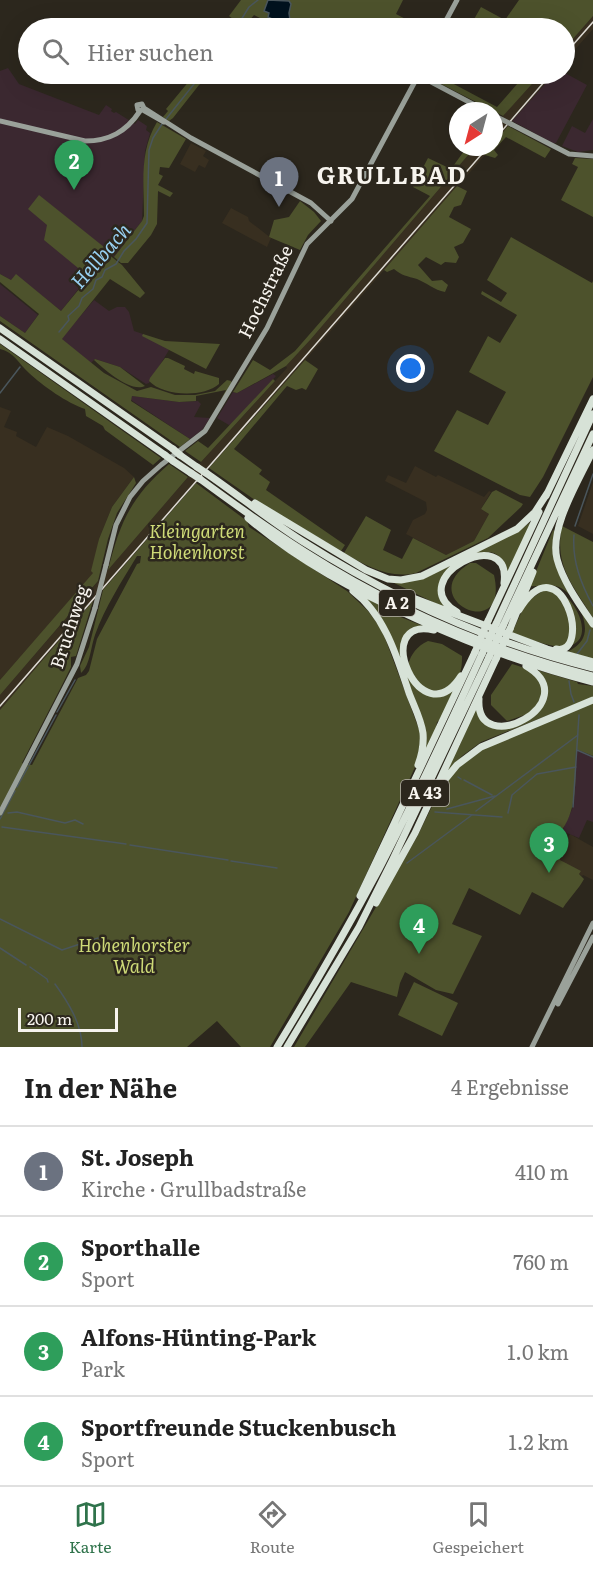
<!DOCTYPE html>
<html lang="de">
<meta charset="utf-8">
<style>
body{margin:0;font-family:Literata,serif;background:#f6f6f6;color:#222}
.compass{position:absolute;left:449px;top:102px;width:54px;height:54px;border-radius:50%;background:#fff;box-shadow:0 6px 24px #0002;rotate:216deg}
.scale{position:absolute;left:18px;bottom:15px;width:100px;box-sizing:border-box;padding-left:6px;border:3px solid #f7f4ee;border-top:0;font-size:16px;line-height:21px;white-space:nowrap;color:#f7f4ee;-webkit-text-stroke:4px #2c271d;paint-order:stroke}
.you{position:absolute;left:411px;top:369px;width:21px;height:21px;margin:-15px;border:4px solid #fff;border-radius:50%;background:#1a73e8;box-shadow:0 0 0 9px #1a73e833}
.badge{display:grid;place-items:center;width:39px;height:39px;border-radius:50%;background:#2f734b;color:#fff;font-size:20px;font-weight:700}
.pin{position:absolute;translate:-50% -50px;filter:drop-shadow(0 2px 3px #0008)}
.pin::after{content:'';position:absolute;top:32px;width:21px;height:18px;background:inherit;clip-path:polygon(0 0,100% 0,50% 100%)}
.list{margin:0;padding:0;list-style:none}
h2{display:flex;justify-content:space-between;align-items:center;height:78px;margin:0;padding:0 24px;font-size:26px}
h2 small{font-size:20px;font-weight:400;color:#767676}
.list li{display:grid;grid-template-columns:39px 1fr auto;gap:18px;align-items:center;box-sizing:border-box;height:90px;padding:0 24px;border-top:2px solid #e0e0e0}
.list b{display:block;font-size:22px;white-space:nowrap}
.list p{margin:0;font-size:20px;white-space:nowrap;color:#767676}
.list em{font-size:20px;font-style:normal;color:#767676}
.icon{flex:none;width:33px;height:33px;fill:none;stroke:currentColor;stroke-width:2;stroke-linecap:round;stroke-linejoin:round}
.map{position:relative;flex:none;width:593px;height:1047px;overflow:hidden}
.search{position:absolute;background:#fff;box-shadow:0 6px 24px #0002;left:18px;right:18px;top:18px;height:66px;display:flex;align-items:center;gap:15px;box-sizing:border-box;padding:0 21px;border-radius:33px;color:#767676;font-size:22px}
.sheet{height:438px;background:#fff}
nav{display:flex;justify-content:space-around;align-items:center;box-sizing:border-box;height:84px;border-top:2px solid #e0e0e0;background:#fff;font-size:16px;color:#767676}
nav a{display:grid;justify-items:center;gap:3px}
nav .on{color:#2f734b}
.map>svg:first-child{display:block}
.built{fill:#382f20}
.industrial{fill:#3b2830}
.green{fill:#4d522c}
.water{fill:#00121e;stroke:#4a565c;stroke-width:1.5}
.lines{fill:none;stroke-linecap:round;stroke-linejoin:round}
.stream{stroke:#4a565c;stroke-width:1.5}
.secondary{stroke:#9aa19a;stroke-width:5}
.highway{stroke:#d7e2d7;stroke-width:7}
.rail{stroke:#dddad3;stroke-width:1.5}
.secondary-bridge{stroke:#9aa19a;stroke-width:5}
.highway-bridge{stroke:#d7e2d7;stroke-width:7}
.labels{text-anchor:middle;stroke-width:5;stroke-linejoin:round;paint-order:stroke}
.shield{fill:#2c271d;stroke:#bab6af;stroke-width:1.5}
.shield-label{font-size:16px;font-weight:bold;fill:#f7f4ee}
.street-label{font-size:18px;fill:#f7f4ee;stroke:#2c271d}
.park-label{font-size:18px;font-style:italic;fill:#ceda77;stroke:#2c271d}
.water-label{font-size:20px;font-style:italic;fill:#98d0f2;stroke:#2c271d}
.district-label{font-size:24px;font-weight:bold;letter-spacing:1.5px;fill:#f7f4ee;stroke:#2c271d}
</style>
<div class="map">
<svg width="593" height="1047" viewBox="0 0 593 1047">
<rect width="100%" height="100%" fill="#2c271d"/>
<!-- built -->
<path class="built" d="M 593,16 L 593,29 L 565,61 L 565,48 Z
M 541,74 L 554,74 L 494,143 L 494,125 Z
M 191,143 L 206,151 L 203,156 L 209,160 L 205,168 L 199,165 L 195,172 L 180,164 Z
M 475,147 L 490,147 L 484,154 L 485,155 L 293,374 L 189,490 L 0,710 L 0,695 L 201,462 L 287,368 L 286,366 L 311,339 Z
M 231,208 L 248,217 L 249,221 L 271,238 L 267,247 L 222,223 Z
M 0,407 L 11,411 L 4,427 L 17,432 L 16,436 L 36,447 L 47,427 L 68,436 L 124,468 L 134,477 L 112,507 L 99,539 L 94,573 L 0,680 Z
M 415,466 L 436,477 L 438,475 L 484,497 L 489,491 L 491,492 L 481,509 L 489,514 L 474,541 L 446,555 L 406,534 L 413,520 L 425,514 L 427,510 L 426,502 L 385,481 L 388,475 L 406,483 Z
M 593,482 L 593,534 L 578,526 Z
M 570,834 L 593,847 L 593,880 L 583,875 L 582,876 L 560,860 L 560,851 Z"/>
<!-- industrial -->
<path class="industrial" d="M 8,68 L 19,84 L 99,115 L 106,105 L 112,109 L 111,111 L 114,113 L 116,112 L 135,124 L 138,120 L 147,126 L 146,130 L 150,133 L 145,151 L 142,221 L 114,257 L 108,252 L 61,311 L 16,275 L 11,280 L 0,274 L 0,71 Z
M 565,73 L 587,85 L 556,143 L 553,143 L 512,121 L 554,74 Z
M 593,119 L 593,150 L 578,152 L 562,146 L 572,126 L 585,133 Z
M 0,284 L 38,315 L 25,333 L 0,316 Z
M 94,300 L 109,311 L 117,307 L 125,307 L 129,312 L 134,331 L 143,334 L 169,350 L 149,383 L 146,384 L 120,367 L 95,359 L 91,363 L 61,339 Z
M 273,374 L 276,376 L 233,423 L 229,425 L 217,418 L 233,392 L 237,393 Z
M 132,396 L 179,402 L 198,401 L 201,404 L 194,417 L 210,418 L 202,430 L 190,439 L 131,400 Z
M 576,749 L 593,756 L 593,822 L 587,820 L 579,838 L 562,831 L 574,805 Z"/>
<!-- green -->
<path class="green" d="M 241,0 L 403,0 L 396,14 L 417,25 L 415,28 L 280,28 L 254,15 L 243,28 L 226,28 L 233,19 L 229,16 Z
M 519,0 L 593,0 L 593,16 L 565,48 L 564,28 L 469,28 L 481,7 L 505,20 Z
M 195,74 L 214,74 L 199,85 L 173,118 L 169,121 L 163,117 L 168,111 L 166,109 Z
M 422,74 L 435,74 L 497,107 L 518,83 L 502,74 L 541,74 L 503,116 Z
M 157,122 L 186,139 L 169,168 L 160,167 L 159,174 L 163,176 L 158,185 L 173,193 L 170,197 L 158,191 L 157,224 L 151,235 L 128,263 L 121,263 L 114,257 L 142,221 L 144,216 C 144,183 139,152 157,122 Z
M 508,126 L 551,149 L 545,158 L 506,137 L 494,150 L 498,155 L 495,158 L 485,155 L 484,154 L 490,147 L 494,147 L 494,143 Z
M 467,147 L 475,147 L 311,339 L 286,366 L 237,393 L 233,392 L 253,360 L 270,370 L 295,351 L 430,196 L 413,187 L 428,158 L 451,169 Z
M 575,158 L 593,159 L 593,217 L 561,200 L 578,167 L 572,164 Z
M 457,186 L 467,191 L 461,205 L 454,207 L 449,217 L 471,229 L 463,243 L 454,247 L 459,257 L 456,263 L 445,262 L 441,265 L 426,257 L 418,265 L 432,281 L 442,280 L 448,285 L 445,292 C 434,290 427,283 417,279 C 407,276 402,276 394,269 L 387,272 L 384,270 Z
M 39,195 L 109,251 L 108,254 L 122,265 L 145,293 L 140,298 L 110,279 L 62,339 L 104,373 L 137,391 L 151,387 L 175,395 L 195,395 L 215,391 L 227,380 L 231,381 L 232,383 L 219,403 L 226,390 L 196,396 L 196,401 L 179,402 L 132,396 L 131,401 L 190,439 L 180,447 L 0,321 L 0,316 L 25,333 L 39,314 L 0,282 L 0,274 L 11,280 L 16,274 L 61,311 L 89,277 L 44,240 L 47,225 L 28,209 Z
M 300,201 L 314,212 L 321,221 L 308,235 L 300,250 L 269,237 L 274,220 L 289,217 Z
M 511,237 L 592,283 L 593,281 L 593,377 L 543,477 L 530,497 L 520,495 L 434,451 L 457,410 L 488,425 L 506,392 L 469,372 L 488,336 L 500,343 L 517,315 L 481,294 L 482,291 L 501,302 L 507,293 L 487,280 Z
M 143,334 L 165,341 L 220,344 L 206,369 L 142,336 Z
M 0,344 L 161,458 L 153,465 L 105,430 L 103,426 L 86,416 L 85,409 C 67,403 43,386 29,373 C 19,364 14,352 0,349 Z
M 165,358 L 168,358 L 185,366 L 184,369 L 194,374 L 195,371 L 219,378 L 219,384 C 203,398 163,396 149,381 L 150,378 Z
M 95,359 L 120,367 L 145,386 C 131,393 105,370 94,360 Z
M 305,360 L 318,369 L 306,390 L 302,388 L 296,390 L 287,386 L 234,449 L 262,470 L 259,474 L 270,482 L 266,490 L 345,545 L 341,551 L 252,498 L 209,468 Z
M 273,379 L 275,381 L 201,462 L 185,451 L 198,441 L 208,448 Z
M 169,464 L 188,477 L 108,570 C 120,522 131,497 169,464 Z
M 134,477 L 136,483 L 117,513 L 108,539 L 98,581 L 0,695 L 0,680 L 93,573 L 91,571 L 99,539 L 112,507 Z
M 196,483 L 247,521 L 249,527 L 347,591 L 368,611 L 382,630 L 420,732 L 421,742 L 416,765 L 349,912 L 270,1047 L 241,1047 L 217,1021 L 187,1047 L 0,1047 L 0,710 L 93,601 L 76,656 L 71,657 L 71,667 L 61,687 L 22,763 L 32,765 L 78,678 L 86,675 L 89,671 L 97,639 L 137,564 L 140,563 L 141,556 L 137,556 C 122,581 105,607 95,635 C 91,646 90,666 81,673 L 80,666 L 89,647 L 103,590 Z
M 496,490 L 523,504 L 521,507 L 488,538 L 416,573 C 389,579 367,566 344,553 L 366,516 L 391,530 L 383,550 L 402,559 L 413,538 L 446,555 L 474,541 L 489,514 L 481,509 L 492,492 Z
M 531,522 L 508,573 C 497,532 462,561 443,577 L 444,603 L 447,609 L 390,581 L 403,582 L 519,530 Z
M 562,526 L 593,542 L 593,618 C 573,585 554,566 562,526 Z
M 553,530 L 555,531 L 553,549 L 593,628 L 593,659 L 568,652 C 572,649 578,646 582,640 C 592,624 575,594 559,587 C 550,583 540,587 530,586 Z
M 470,563 L 476,563 L 494,575 C 510,645 412,599 470,563 Z
M 544,590 C 550,591 557,592 562,594 C 577,602 593,637 572,645 C 557,651 527,638 512,633 L 526,602 Z
M 365,597 L 397,614 L 398,616 L 423,626 L 414,628 L 401,643 C 400,669 407,682 430,694 L 459,682 L 440,720 L 437,722 L 435,732 L 421,762 L 425,737 L 396,651 Z
M 428,641 L 442,644 L 462,656 C 462,662 462,669 459,675 C 453,687 433,697 422,686 C 416,681 412,671 408,665 C 411,654 417,646 428,641 Z
M 512,664 C 531,669 537,674 543,693 L 533,712 L 507,721 L 491,705 L 491,695 Z
M 537,670 L 577,682 L 578,684 L 593,686 L 593,697 L 481,742 L 462,756 L 444,776 L 456,749 L 459,747 L 462,740 L 461,737 L 476,705 C 477,720 488,730 503,729 L 542,707 Z
M 593,701 L 593,756 L 576,749 C 575,779 579,814 556,837 L 565,841 L 560,851 L 560,860 L 581,871 L 579,874 L 584,879 C 578,890 570,897 563,908 L 532,892 L 520,915 L 469,888 L 452,924 L 482,936 L 453,994 L 436,990 L 405,972 L 400,983 L 397,997 L 351,982 L 305,1047 L 294,1047 L 417,837 L 438,794 L 454,771 L 489,745 Z
M 414,982 L 458,1003 L 442,1036 L 398,1015 Z"/>
<!-- water -->
<path class="water" d="M 268,0 L 289,1 L 291,4 L 289,13 L 291,27 L 278,19 L 274,20 L 268,17 L 269,13 L 264,11 Z"/>
<g class="lines">
<!-- stream -->
<path class="stream" d="M 236,28 L 249,7 L 258,0
M 166,119 L 202,74
M 59,332 L 69,320 L 68,316 L 79,306 L 82,298 L 93,289 L 96,280 L 102,277 L 105,270 L 116,264 L 124,251 L 136,239 L 147,223 L 149,150 L 153,138 L 162,124
M 0,393 L 20,367
M 575,526 L 593,474
M 574,535 C 572,561 581,584 593,606
M 577,654 L 587,641 L 590,630
M 569,681 L 571,694 L 574,702
M 57,712 L 75,680
M 577,750 L 593,757
M 29,765 L 56,715
M 458,777 L 461,779
M 464,780 L 492,795
M 17,787 L 28,767
M 573,807 L 579,715
M 447,809 L 495,796
M 476,811 L 578,735
M 435,812 L 502,817
M 8,813 L 17,812 L 65,823 L 75,820 L 83,824
M 508,813 L 512,795 L 537,774 L 576,767
M 0,819 L 15,791
M 2,827 L 126,844
M 130,845 L 228,860
M 231,861 L 277,868
M 407,863 L 472,815
M 0,919 L 62,950 L 98,938
M 0,948 L 26,965
M 30,967 L 47,979 L 48,982
M 55,984 C 68,1002 82,1024 82,1047"/>
<!-- secondary -->
<path class="secondary" d="M 442,28 L 457,0
M 418,75 L 486,111
M 0,121 L 85,141 C 109,141 126,132 140,111
M 164,122 L 143,110 L 138,110 L 137,105 L 142,104 L 144,108 L 191,138 L 311,203 L 331,221
M 511,124 L 569,154 L 593,156
M 106,565 L 116,525 L 130,497 L 143,481 L 161,465 L 205,431 L 267,328 L 307,244 L 352,199 L 419,74
M 0,813 L 77,664 L 95,608
M 558,1004 L 593,937
M 532,1047 L 593,923"/>
<!-- highway -->
<path class="highway" d="M 0,328 L 173,449
M 0,339 L 165,455
M 593,450 C 580,479 549,527 557,559 C 563,582 580,605 593,624
M 180,455 L 197,467
M 173,461 L 191,473
M 206,473 C 238,495 269,520 302,541 C 392,598 490,643 593,668
M 200,479 C 234,504 269,529 305,552 C 393,608 492,651 593,676
M 546,496 L 593,399
M 255,503 L 366,570 L 388,579 L 401,580 L 422,576 L 517,529 L 535,512 L 548,492
M 248,518 C 298,561 357,592 417,619 C 476,646 529,666 593,682
M 353,591 C 385,615 397,657 409,693 C 414,706 421,719 423,733 C 424,744 422,754 418,765
M 413,598 L 547,649 L 593,662
M 519,610 C 562,540 593,657 556,649
M 457,612 C 401,579 512,521 504,583
M 488,621 L 539,512
M 496,624 L 593,414
M 503,626 L 593,434
M 510,629 L 533,572
M 434,630 C 369,615 421,739 461,676
M 479,699 C 475,761 588,702 526,666
M 438,788 L 457,765 L 481,747 L 593,700
M 360,896 L 475,652
M 376,903 L 415,833 L 496,659
M 277,1047 C 313,988 347,929 379,869 C 416,798 449,726 482,654
M 287,1047 L 359,927 L 392,861 L 489,657"/>
<!-- rail -->
<path class="rail" d="M 564,55 L 593,22
M 494,140 L 551,74
M 0,706 L 488,147"/>
<!-- secondary-bridge -->
<path class="secondary-bridge" d="M 499,118 L 511,124
M 95,608 L 106,565"/>
<!-- highway-bridge -->
<path class="highway-bridge" d="M 173,449 L 180,455
M 165,455 L 173,461
M 197,467 L 206,473
M 191,473 L 200,479
M 475,652 L 488,621
M 482,654 L 496,624
M 489,657 L 503,626
M 496,659 L 510,629"/>
</g>
<g class="labels">
<!-- shield labels -->
<g class="shield">
<rect x="379" y="590" width="36" height="26" rx="4.5"/>
<rect x="401" y="780" width="48" height="26" rx="4.5"/>
</g>
<g class="shield-label">
<text x="397" y="609">A 2</text>
<text x="425" y="799">A 43</text>
</g>
<!-- street labels -->
<g class="street-label">
<text transform="translate(266 292) rotate(-64)" y="6">Hochstraße</text>
<text transform="translate(70 627) rotate(-72)" y="6">Bruchweg</text>
</g>
<!-- park labels -->
<g class="park-label">
<text x="197" y="538">Kleingarten<tspan x="197" dy="21">Hohenhorst</tspan></text>
<text x="134" y="952">Hohenhorster<tspan x="134" dy="21">Wald</tspan></text>
</g>
<!-- water labels -->
<g class="water-label">
<text transform="translate(101 256) rotate(-49)" y="7">Hellbach</text>
</g>
<!-- district labels -->
<g class="district-label">
<text x="392" y="184">GRULLBAD</text>
</g>
</g>
</svg>
<svg class="compass" viewBox="-18 -18 36 36"><path d="M0-13l5 13h-10z" fill="#e53935"/><path d="M0 13l5-13h-10z" fill="#767676"/></svg>
<div class="scale">200 m</div>
<div class="you"></div>
<div class="pin badge" style="left:279px;top:207px;background:#6b7280">1</div>
<div class="pin badge" style="left:74px;top:190px;background:#2e9e5b">2</div>
<div class="pin badge" style="left:549px;top:873px;background:#2e9e5b">3</div>
<div class="pin badge" style="left:419px;top:954px;background:#2e9e5b">4</div>
<div class="search"><svg class="icon" aria-label="search" viewBox="0 0 24 24"><circle cx="10" cy="10" r="6"/><path d="M15 15l6 6"/></svg>Hier suchen</div>
</div>
<section class="sheet">
<h2>In der Nähe<small>4 Ergebnisse</small></h2>
<ul class="list">
<li><span class="badge" style="background:#6b7280">1</span><div><b>St. Joseph</b><p>Kirche · Grullbadstraße</p></div><em>410 m</em></li>
<li><span class="badge" style="background:#2e9e5b">2</span><div><b>Sporthalle</b><p>Sport</p></div><em>760 m</em></li>
<li><span class="badge" style="background:#2e9e5b">3</span><div><b>Alfons-Hünting-Park</b><p>Park</p></div><em>1.0 km</em></li>
<li><span class="badge" style="background:#2e9e5b">4</span><div><b>Sportfreunde Stuckenbusch</b><p>Sport</p></div><em>1.2 km</em></li>
</ul>
</section>
<nav>
<a class="on"><svg class="icon" aria-label="map" viewBox="0 0 24 24"><path d="M3 6l6-2 6 2 6-2v14l-6 2-6-2-6 2zM9 4v14M15 6v14"/></svg>Karte</a>
<a><svg class="icon" aria-label="directions" viewBox="0 0 24 24"><path d="M12 3l9 9-9 9-9-9zM9 14v-3h6M13 9l2 2-2 2"/></svg>Route</a>
<a><svg class="icon" aria-label="saved" viewBox="0 0 24 24"><path d="M7 4h10v16l-5-4-5 4z"/></svg>Gespeichert</a>
</nav>
